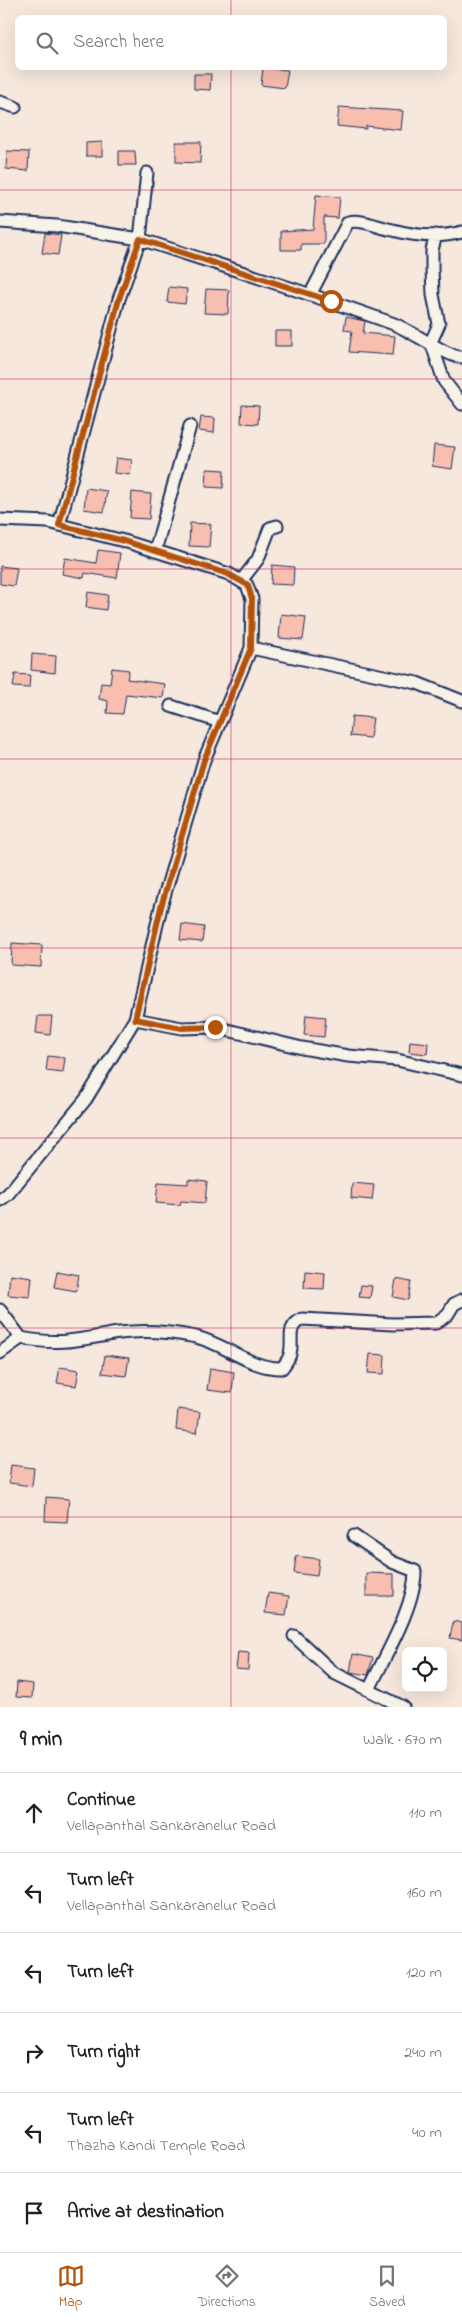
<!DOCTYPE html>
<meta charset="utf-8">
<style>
body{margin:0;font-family:"Indie Flower",sans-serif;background:#f2f2f2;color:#202124}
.controls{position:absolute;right:15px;bottom:15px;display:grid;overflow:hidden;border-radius:8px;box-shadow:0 5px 20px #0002}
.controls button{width:45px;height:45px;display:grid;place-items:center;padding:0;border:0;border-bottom:1px solid #e0e0e0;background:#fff;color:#202124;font:25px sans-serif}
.stop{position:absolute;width:15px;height:15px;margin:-11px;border:4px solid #b45309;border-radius:50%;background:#fff}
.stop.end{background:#b45309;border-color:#fff;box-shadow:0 1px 5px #0008}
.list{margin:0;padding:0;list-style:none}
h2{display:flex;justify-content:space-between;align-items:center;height:65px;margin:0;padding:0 20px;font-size:21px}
h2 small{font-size:16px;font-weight:400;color:#757577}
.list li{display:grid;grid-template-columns:32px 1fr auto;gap:15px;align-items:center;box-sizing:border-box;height:80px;padding:0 20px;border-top:1px solid #e0e0e0}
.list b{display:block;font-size:19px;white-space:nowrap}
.list p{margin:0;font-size:16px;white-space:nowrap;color:#757577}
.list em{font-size:16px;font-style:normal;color:#757577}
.icon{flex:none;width:28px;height:28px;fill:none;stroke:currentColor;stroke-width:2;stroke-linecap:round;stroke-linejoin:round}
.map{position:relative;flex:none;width:462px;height:1707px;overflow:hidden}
.search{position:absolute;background:#fff;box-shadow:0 5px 20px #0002;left:15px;right:15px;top:15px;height:55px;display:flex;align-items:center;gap:12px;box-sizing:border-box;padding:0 18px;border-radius:8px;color:#757577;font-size:19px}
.sheet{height:545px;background:#fff}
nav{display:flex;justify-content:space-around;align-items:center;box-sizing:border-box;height:70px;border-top:1px solid #e0e0e0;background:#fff;font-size:14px;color:#757577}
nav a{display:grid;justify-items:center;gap:2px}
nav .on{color:#b45309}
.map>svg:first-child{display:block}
.building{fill:#f8beb0;stroke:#1b2f5e}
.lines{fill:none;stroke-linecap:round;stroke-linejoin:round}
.minor-casing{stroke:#1b2f5e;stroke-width:15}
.minor{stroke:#f7f3e8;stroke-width:11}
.route{stroke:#b45309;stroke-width:6}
.grid{fill:none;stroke:#c2185b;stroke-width:1;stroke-opacity:0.55}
</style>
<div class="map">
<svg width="462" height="1707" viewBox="0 0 462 1707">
<rect width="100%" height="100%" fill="#f7e8dd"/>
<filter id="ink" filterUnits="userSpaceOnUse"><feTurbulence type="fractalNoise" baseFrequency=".02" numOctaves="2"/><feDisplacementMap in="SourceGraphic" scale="10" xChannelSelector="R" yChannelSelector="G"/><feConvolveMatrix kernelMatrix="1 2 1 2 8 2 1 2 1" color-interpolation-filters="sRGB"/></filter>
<g filter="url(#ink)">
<!-- building -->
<path class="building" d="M 263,68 L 288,70 L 285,88 L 261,85 Z
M 194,74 L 211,74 L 210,90 L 194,89 Z
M 339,107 L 403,111 L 401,130 L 366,126 L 366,129 L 337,126 Z
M 102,142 L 102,156 L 86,156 L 86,143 Z
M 176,142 L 201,142 L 200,163 L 176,162 Z
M 7,151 L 29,152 L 28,171 L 6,169 Z
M 119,151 L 135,151 L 136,165 L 119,165 Z
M 316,195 L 340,197 L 338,218 L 324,217 L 324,244 L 301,244 L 301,250 L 281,250 L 281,231 L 313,229 Z
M 45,233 L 61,235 L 58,255 L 42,253 Z
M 169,287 L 187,289 L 185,304 L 167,302 Z
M 206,289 L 229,290 L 228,314 L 204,313 Z
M 346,317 L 365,321 L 363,333 L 395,336 L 393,355 L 349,352 L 352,331 L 344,330 Z
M 275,331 L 292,331 L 292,346 L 275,346 Z
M 242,405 L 259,406 L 258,424 L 241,423 Z
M 201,417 L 215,418 L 214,433 L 199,431 Z
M 434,445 L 455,447 L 452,469 L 432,466 Z
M 116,458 L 132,460 L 130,475 L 114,473 Z
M 207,469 L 224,470 L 223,488 L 206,487 Z
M 86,488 L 107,491 L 104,512 L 84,509 Z
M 132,492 L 151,494 L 149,519 L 130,518 Z
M 190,523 L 211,524 L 209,547 L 189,546 Z
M 98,550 L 120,553 L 117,578 L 85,573 L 84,578 L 62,574 L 65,558 L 96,563 Z
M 272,565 L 294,567 L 293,585 L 271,584 Z
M 0,566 L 17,568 L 14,586 L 0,584 Z
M 88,592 L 108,595 L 106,610 L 86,607 Z
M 281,614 L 306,617 L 303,640 L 279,638 Z
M 32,654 L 56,656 L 55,673 L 31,670 Z
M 112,668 L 129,670 L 127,679 L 165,684 L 163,698 L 126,694 L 123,714 L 107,713 L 108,701 L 99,699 L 101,683 L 110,684 Z
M 15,674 L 30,675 L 29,688 L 13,687 Z
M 352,716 L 373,718 L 370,738 L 350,736 Z
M 182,924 L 204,927 L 202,942 L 180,940 Z
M 12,943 L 42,945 L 41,967 L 11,965 Z
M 306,1015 L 326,1017 L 324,1037 L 304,1035 Z
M 38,1016 L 52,1016 L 50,1035 L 36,1033 Z
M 410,1041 L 428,1043 L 427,1054 L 409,1052 Z
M 48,1056 L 65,1058 L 63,1073 L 46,1071 Z
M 188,1179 L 207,1181 L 205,1203 L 181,1201 L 180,1205 L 156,1203 L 158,1182 L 188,1184 Z
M 352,1183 L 374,1185 L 372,1200 L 351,1198 Z
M 305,1270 L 325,1272 L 324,1289 L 304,1288 Z
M 57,1271 L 79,1275 L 76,1291 L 54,1287 Z
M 10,1274 L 32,1277 L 30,1297 L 8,1295 Z
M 396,1279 L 411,1282 L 408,1300 L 393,1297 Z
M 361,1285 L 372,1286 L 370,1298 L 359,1297 Z
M 370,1354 L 385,1355 L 384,1374 L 368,1373 Z
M 105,1355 L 129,1358 L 126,1376 L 102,1373 Z
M 60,1367 L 79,1370 L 76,1386 L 57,1383 Z
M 210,1368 L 234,1372 L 232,1393 L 207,1390 Z
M 178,1409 L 200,1412 L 197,1433 L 176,1430 Z
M 11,1465 L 34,1468 L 32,1486 L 9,1483 Z
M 46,1497 L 69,1499 L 67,1522 L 45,1521 Z
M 296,1556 L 319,1559 L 317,1576 L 294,1573 Z
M 366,1573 L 394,1574 L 394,1596 L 366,1596 Z
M 268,1593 L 289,1596 L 286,1615 L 265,1613 Z
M 453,1621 L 462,1623 L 462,1640 L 450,1638 Z
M 238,1652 L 249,1653 L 248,1670 L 236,1669 Z
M 353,1654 L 373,1658 L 368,1675 L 350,1672 Z
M 17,1682 L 33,1684 L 32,1698 L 16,1697 Z"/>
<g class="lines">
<defs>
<path id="minor" d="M 0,102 L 15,107
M 0,222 L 57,226 L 140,239 L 147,173
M 436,235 L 432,250 L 432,269 L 433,295 L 439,324 L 431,342 L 444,381 L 462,404
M 310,295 L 348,222 C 363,219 377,227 393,230 C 415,236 440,238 462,232
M 0,520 L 48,522 L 124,541 L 229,574 L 247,585 L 252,599 L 251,648
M 59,525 L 119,299 L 140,239 C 225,267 310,293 394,324 C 410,330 451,359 462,357
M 155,551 L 190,426
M 241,581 L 258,559 L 270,528 L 277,526
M 171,706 L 220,722
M 135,1019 L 182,1028 L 215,1027 L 302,1048 L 348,1056 L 397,1060 L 462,1075
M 0,1200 L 8,1194 L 86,1099 L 135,1019 L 161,907 L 204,760 L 251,648 L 417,683 L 462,701
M 0,1310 L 21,1338 L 0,1353
M 21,1338 C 60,1346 81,1339 119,1333 C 143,1330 172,1332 196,1337 C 226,1344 250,1369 282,1368 C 285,1364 289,1359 290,1354 C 294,1339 285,1328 302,1319 L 393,1324 L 436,1323 L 448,1314 L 454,1304 L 462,1300
M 354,1536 L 392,1562 L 415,1571 C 415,1607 384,1657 369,1690
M 294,1636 L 334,1673 L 403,1707"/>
</defs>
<!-- minor casing -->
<use href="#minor" class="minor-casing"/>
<!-- minor -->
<use href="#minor" class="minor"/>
</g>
</g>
<g class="lines" filter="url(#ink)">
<!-- route -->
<path class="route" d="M 215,1027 L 182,1028 L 135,1019 L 161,907 L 204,760 L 251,648 L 252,599 L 248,585 L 228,574 L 124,541 L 59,525 L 119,299 L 140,239 L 331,301"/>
</g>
<!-- grid -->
<path class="grid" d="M 231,0 L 231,18M 231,68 L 231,1707M 0,190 L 462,190M 0,379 L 462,379M 0,569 L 462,569M 0,759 L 462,759M 0,948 L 462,948M 0,1138 L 462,1138M 0,1328 L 462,1328M 0,1517 L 462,1517"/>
</svg>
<div class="controls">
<button><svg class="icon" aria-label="locate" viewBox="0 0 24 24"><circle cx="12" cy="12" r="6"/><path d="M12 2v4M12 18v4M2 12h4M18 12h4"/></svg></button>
</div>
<div class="stop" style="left:331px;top:301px"></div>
<div class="stop end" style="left:215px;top:1027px"></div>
<div class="search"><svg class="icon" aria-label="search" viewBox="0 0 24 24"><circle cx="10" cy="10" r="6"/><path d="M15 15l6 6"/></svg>Search here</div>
</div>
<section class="sheet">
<h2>9 min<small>Walk · 670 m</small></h2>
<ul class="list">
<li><svg class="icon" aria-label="ahead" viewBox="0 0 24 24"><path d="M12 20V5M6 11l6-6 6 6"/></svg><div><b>Continue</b><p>Vellapanthal Sankaranelur Road</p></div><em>110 m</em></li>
<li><svg class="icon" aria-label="left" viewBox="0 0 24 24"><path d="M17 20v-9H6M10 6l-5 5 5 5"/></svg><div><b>Turn left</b><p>Vellapanthal Sankaranelur Road</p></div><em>160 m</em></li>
<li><svg class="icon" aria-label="left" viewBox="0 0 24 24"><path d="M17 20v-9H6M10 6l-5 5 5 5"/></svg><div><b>Turn left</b></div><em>120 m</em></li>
<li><svg class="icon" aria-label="right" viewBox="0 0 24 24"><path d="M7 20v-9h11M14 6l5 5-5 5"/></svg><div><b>Turn right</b></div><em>240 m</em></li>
<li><svg class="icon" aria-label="left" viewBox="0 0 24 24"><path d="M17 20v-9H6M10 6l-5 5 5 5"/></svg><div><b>Turn left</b><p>Thazha Kandi Temple Road</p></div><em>40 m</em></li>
<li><svg class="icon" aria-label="arrive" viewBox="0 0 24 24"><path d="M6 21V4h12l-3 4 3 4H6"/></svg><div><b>Arrive at destination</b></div></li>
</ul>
</section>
<nav>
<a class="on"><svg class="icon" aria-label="map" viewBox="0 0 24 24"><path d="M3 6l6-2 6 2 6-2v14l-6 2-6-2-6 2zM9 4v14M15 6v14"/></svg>Map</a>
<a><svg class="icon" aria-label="directions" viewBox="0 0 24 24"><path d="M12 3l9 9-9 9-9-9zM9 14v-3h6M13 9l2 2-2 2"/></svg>Directions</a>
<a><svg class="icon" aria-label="saved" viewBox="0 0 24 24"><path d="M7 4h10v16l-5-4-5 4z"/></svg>Saved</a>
</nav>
